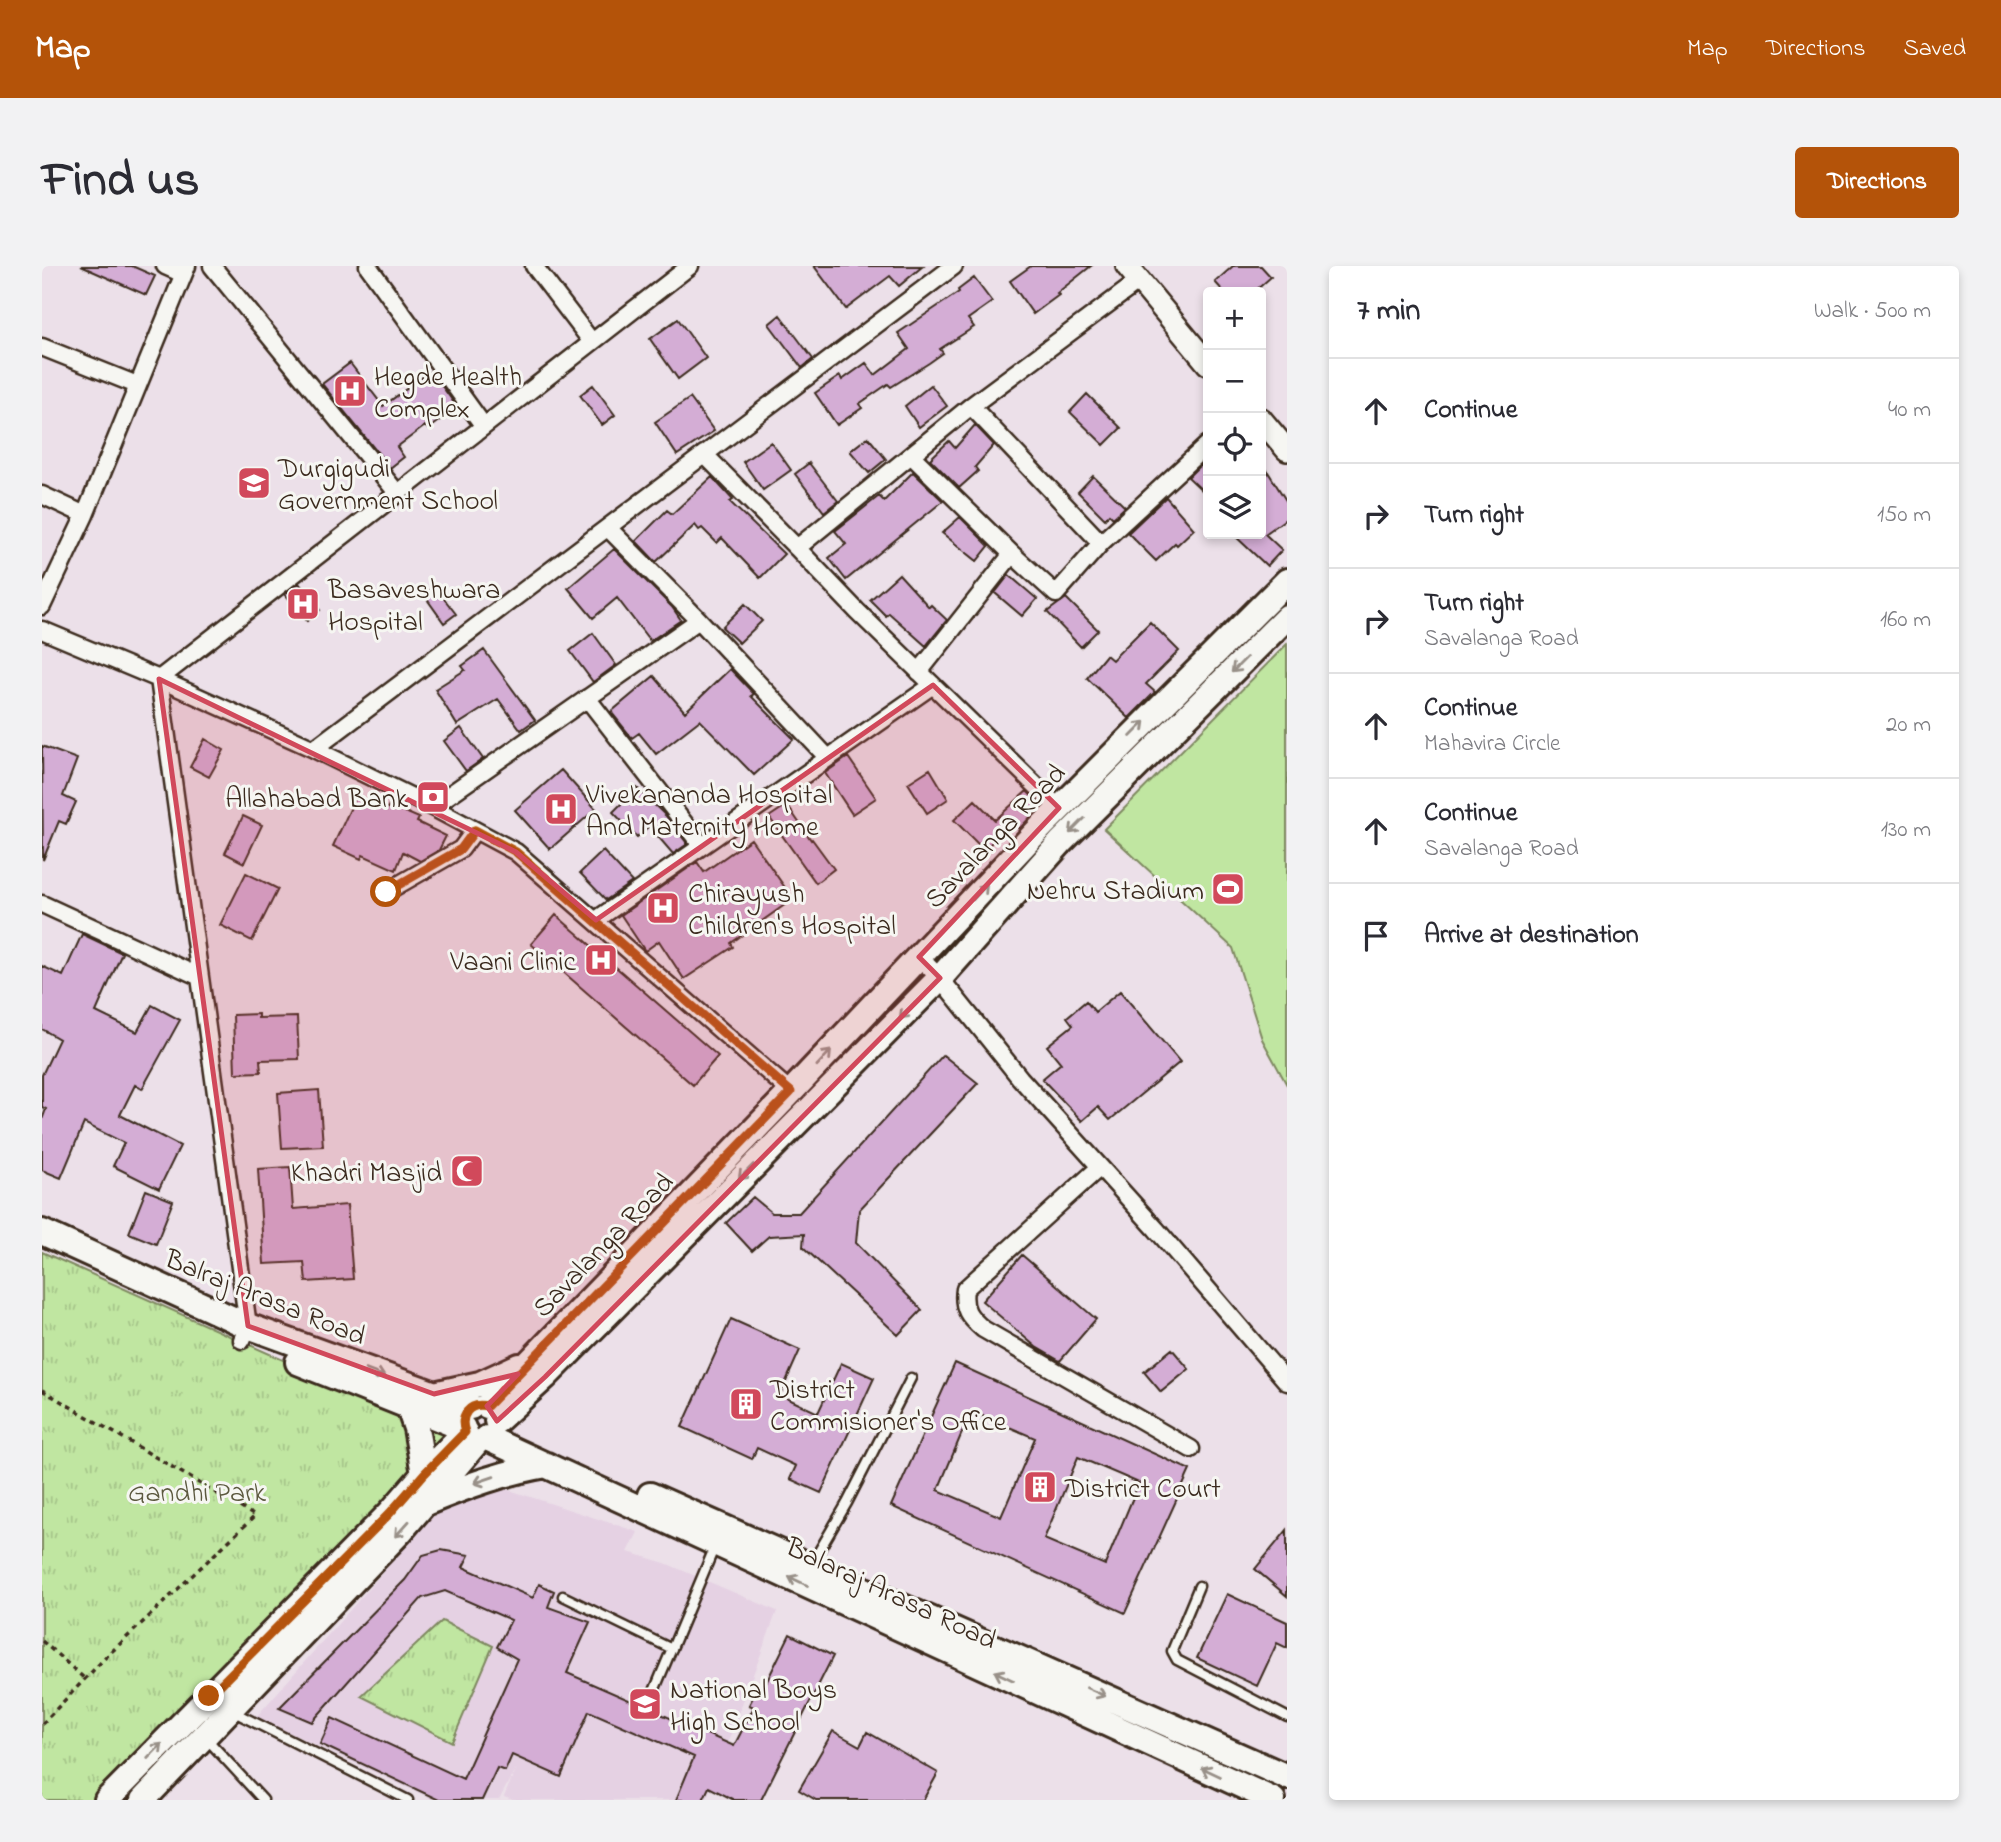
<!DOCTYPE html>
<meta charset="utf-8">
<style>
body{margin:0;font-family:"Indie Flower",sans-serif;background:#f2f2f3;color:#2b2b33}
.controls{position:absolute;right:21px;top:21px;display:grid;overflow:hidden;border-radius:7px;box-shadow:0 4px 10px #0003}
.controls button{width:63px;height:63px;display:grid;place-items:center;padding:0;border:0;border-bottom:2px solid #e1e1e2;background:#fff;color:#2b2b33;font:35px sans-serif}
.stop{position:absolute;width:21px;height:21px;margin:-16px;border:5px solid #b45309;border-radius:50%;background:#fff}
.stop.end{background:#b45309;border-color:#fff;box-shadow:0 2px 7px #0008}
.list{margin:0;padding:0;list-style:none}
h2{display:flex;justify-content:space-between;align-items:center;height:91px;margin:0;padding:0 28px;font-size:30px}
h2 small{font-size:23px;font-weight:400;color:#7c7c81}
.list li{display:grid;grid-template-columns:46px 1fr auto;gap:21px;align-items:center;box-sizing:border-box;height:105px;padding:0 28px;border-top:2px solid #e1e1e2}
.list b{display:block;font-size:26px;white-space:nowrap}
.list p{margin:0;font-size:23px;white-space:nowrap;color:#7c7c81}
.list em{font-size:23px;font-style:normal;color:#7c7c81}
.icon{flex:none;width:38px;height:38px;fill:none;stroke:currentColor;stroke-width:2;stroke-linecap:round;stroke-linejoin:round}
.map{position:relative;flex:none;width:1245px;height:1534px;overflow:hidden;border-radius:7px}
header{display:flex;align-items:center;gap:42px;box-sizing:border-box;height:98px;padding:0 35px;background:#b45309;color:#fff}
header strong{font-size:33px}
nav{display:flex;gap:38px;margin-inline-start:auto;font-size:24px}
.intro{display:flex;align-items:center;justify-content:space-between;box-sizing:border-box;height:168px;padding:0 42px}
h1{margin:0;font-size:49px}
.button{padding:18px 32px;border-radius:7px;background:#b45309;color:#fff;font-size:24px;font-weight:700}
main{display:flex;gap:42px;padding:0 42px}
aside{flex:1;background:#fff;border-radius:7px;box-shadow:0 4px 10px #0003}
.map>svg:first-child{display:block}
.built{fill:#e5d1e3}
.park{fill:url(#park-tufts);stroke:#7e8860;stroke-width:2}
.garden{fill:#c0e6a1;stroke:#7e8860;stroke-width:2}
.building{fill:#d4add5;stroke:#3b2a1e;stroke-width:2;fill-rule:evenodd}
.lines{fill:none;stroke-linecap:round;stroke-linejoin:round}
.service-casing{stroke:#3b2a1e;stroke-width:13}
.minor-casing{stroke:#3b2a1e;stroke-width:21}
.secondary-casing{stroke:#3b2a1e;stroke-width:26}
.primary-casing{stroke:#3b2a1e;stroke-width:30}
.path{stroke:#3b2a1e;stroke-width:3.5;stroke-dasharray:5 5;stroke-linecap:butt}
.service{stroke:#f6f6f2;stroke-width:8}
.minor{stroke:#f6f6f2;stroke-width:16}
.secondary{stroke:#f6f6f2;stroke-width:21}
.primary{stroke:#f6f6f2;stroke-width:24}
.oneway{stroke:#989088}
.route{stroke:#b45309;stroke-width:9}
.marked{fill:#d1495b;fill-opacity:0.2;stroke:#d1495b;stroke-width:5;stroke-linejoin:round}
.labels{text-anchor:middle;stroke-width:6;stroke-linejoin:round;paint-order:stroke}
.poi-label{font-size:28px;fill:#3b2a1e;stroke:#f6f6f2;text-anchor:start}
.street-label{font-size:28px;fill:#3b2a1e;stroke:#f6f6f2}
.park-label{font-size:28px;fill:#5c593f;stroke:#f6f6f2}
</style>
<header>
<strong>Map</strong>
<nav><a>Map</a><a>Directions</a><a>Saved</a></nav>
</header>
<div class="intro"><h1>Find us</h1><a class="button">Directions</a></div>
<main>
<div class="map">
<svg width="1245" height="1534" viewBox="0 0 1245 1534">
<defs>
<pattern id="park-tufts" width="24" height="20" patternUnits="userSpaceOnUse" patternTransform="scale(1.75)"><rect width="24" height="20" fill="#c0e6a1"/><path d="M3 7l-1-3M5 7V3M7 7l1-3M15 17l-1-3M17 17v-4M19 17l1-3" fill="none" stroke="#a6c58a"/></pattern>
</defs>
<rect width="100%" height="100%" fill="#ece0e9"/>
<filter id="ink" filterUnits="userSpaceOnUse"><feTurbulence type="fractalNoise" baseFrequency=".0143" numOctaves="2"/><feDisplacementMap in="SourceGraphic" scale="14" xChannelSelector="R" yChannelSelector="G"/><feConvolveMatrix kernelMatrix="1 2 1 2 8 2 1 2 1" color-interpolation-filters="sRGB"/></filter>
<g filter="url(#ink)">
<!-- built -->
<path class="built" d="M 446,1217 L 596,1266 L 586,1286 L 623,1297 L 735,1345 L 664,1534 L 471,1534 L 462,1531 L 475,1500 L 457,1534 L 392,1534 L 214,1451 L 395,1245 Z"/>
<!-- park -->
<path class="park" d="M 0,986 L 420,1174 L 71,1534 L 0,1534 Z
M 400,1355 L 451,1380 L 410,1476 L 319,1430 Z"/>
<!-- garden -->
<path class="garden" d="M 1245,378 L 1245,819 L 1220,773 L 1191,682 L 1062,563 Z"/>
<!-- building -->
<path class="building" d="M 39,0 L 90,0 L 113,10 L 104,29 Z
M 772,0 L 881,0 L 857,20 L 848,10 L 804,43 Z
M 989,0 L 1049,0 L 1015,27 L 1017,29 L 991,48 L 968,15 Z
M 1191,0 L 1219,0 L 1229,11 L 1212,26 L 1182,26 L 1173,16 Z
M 932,12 L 950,36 L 926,53 L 932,61 L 898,83 L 901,87 L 887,97 L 849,121 L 846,118 L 817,138 L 820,142 L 795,159 L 773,127 L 798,110 L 800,114 L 824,97 L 833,109 L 867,83 L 856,67 L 917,26 L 916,24 Z
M 738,49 L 771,93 L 760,102 L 727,58 Z
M 636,53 L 664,92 L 636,113 L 608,73 Z
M 308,97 L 341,140 L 389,105 L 415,141 L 386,163 L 383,160 L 355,181 L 362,191 L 348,202 L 280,118 Z
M 551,119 L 573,149 L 560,159 L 538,129 Z
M 889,119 L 905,140 L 877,161 L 863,140 Z
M 1045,128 L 1079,162 L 1062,179 L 1028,146 Z
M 648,132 L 672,165 L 635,189 L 613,156 Z
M 933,159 L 952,179 L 933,201 L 936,205 L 917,222 L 888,193 L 907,175 L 913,182 Z
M 826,171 L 844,193 L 827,207 L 808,185 Z
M 729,176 L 749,204 L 721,224 L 701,196 Z
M 1219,195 L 1245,236 L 1245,252 L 1223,268 L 1240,284 L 1225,300 L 1191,268 L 1219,268 Z
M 767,197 L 796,235 L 782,246 L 753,208 Z
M 1158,199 L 1166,207 L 1166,230 L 1146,211 Z
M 871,206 L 901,235 L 804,314 L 787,292 L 804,278 L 793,265 L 837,230 L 842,235 Z
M 1051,210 L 1083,241 L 1071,252 L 1067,248 L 1063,253 L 1036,226 Z
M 670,211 L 691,234 L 688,236 L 742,288 L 718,312 L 680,272 L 675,277 L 660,262 L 657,264 L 653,259 L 614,296 L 594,275 L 625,244 L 630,248 Z
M 1124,231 L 1152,263 L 1135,279 L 1133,277 L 1114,295 L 1086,267 Z
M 918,251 L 947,280 L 935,295 L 900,267 Z
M 572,283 L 630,341 L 639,354 L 608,375 L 575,332 L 551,352 L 526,322 Z
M 857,308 L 887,341 L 889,339 L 905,354 L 884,380 L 847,347 L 844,350 L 828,334 Z
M 967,309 L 995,333 L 980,350 L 953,327 Z
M 257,317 L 278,344 L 265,355 L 243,328 Z
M 393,321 L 414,348 L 402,357 L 382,329 Z
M 1024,332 L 1056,364 L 1039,381 L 1005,346 Z
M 703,338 L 720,355 L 697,377 L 680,361 Z
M 1108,356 L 1137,385 L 1104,418 L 1113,426 L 1087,452 L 1045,412 L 1064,389 L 1070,394 Z
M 551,367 L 574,399 L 551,416 L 528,385 Z
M 442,384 L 493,454 L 479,464 L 456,433 L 415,459 L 393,423 L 423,404 L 420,400 Z
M 688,403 L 712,428 L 709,430 L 752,473 L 712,509 L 658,454 L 614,488 L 597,467 L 590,472 L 569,446 L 612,410 L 643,446 Z
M 419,462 L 441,493 L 424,505 L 402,475 Z
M 163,473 L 182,484 L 167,511 L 148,501 Z
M 0,480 L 35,493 L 21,530 L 34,536 L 24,558 L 17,555 L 1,594 Z
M 806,491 L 834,532 L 810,548 L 783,507 Z
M 888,503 L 906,533 L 885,547 L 866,517 Z
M 519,504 L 554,543 L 508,583 L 473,544 Z
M 595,522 L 624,550 L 644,576 L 644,579 L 631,588 L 607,560 L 595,571 L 571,546 Z
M 985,525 L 999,540 L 977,563 L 970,556 L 942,584 L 912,554 L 933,534 L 953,554 Z
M 314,530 L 344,545 L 347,539 L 377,552 L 375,556 L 404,570 L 397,584 L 378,595 L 361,586 L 354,604 L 321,589 L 319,593 L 291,580 Z
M 745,539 L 769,574 L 770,573 L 792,603 L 774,617 L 727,551 Z
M 201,550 L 220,559 L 202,597 L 183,587 Z
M 709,573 L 751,633 L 689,677 L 691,681 L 642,713 L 617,675 L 603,685 L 579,649 L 655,596 L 662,606 Z
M 561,585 L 590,616 L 564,634 L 538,607 Z
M 204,607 L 236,623 L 210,675 L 178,659 Z
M 514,649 L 676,790 L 651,819 L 489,678 Z
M 40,668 L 80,687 L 54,746 L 95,766 L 110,739 L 138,754 L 100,823 L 93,819 L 78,849 L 138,880 L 117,923 L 71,900 L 82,877 L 42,857 L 19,912 L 0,904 L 0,854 L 4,843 L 0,841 L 0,809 L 17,773 L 0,763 L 0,700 L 21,710 Z
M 1078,725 L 1138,796 L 1068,854 L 1056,841 L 1040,855 L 1000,813 L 1019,797 L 1005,780 L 1031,759 L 1025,751 L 1044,735 L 1053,746 Z
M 216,748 L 216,752 L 255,751 L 257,793 L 218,794 L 219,806 L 193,807 L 191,749 Z
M 901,789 L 936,817 L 817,944 L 814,977 L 880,1044 L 856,1069 L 761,981 L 762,968 L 727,970 L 710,985 L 684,957 L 711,931 L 730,947 L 757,947 Z
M 277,824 L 281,880 L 240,882 L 236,827 Z
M 248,901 L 251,943 L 305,939 L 311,1013 L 264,1016 L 262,996 L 222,998 L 216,903 Z
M 104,924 L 131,935 L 114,978 L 87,967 Z
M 980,989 L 1054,1053 L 1018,1095 L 994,1081 L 940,1035 Z
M 689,1053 L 758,1084 L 738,1129 L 776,1147 L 799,1097 L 832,1112 L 779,1227 L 748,1213 L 754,1200 L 715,1182 L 710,1193 L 640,1161 Z
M 1130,1083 L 1147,1103 L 1119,1126 L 1102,1106 Z
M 913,1097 L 1148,1204 L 1083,1347 L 849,1240 ZM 929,1145 L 993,1172 L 959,1251 L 896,1224 ZM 1036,1191 L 1097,1217 L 1063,1299 L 1002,1273 Z
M 1245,1264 L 1245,1330 L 1213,1303 Z
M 399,1284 L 427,1289 L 421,1301 L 491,1332 L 497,1318 L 512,1325 L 506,1341 L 548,1356 L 525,1407 L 692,1480 L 712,1441 L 707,1439 L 715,1423 L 720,1425 L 748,1368 L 791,1390 L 719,1534 L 692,1534 L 667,1521 L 661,1534 L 634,1534 L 652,1491 L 547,1445 L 519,1511 L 470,1489 L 463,1505 L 455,1502 L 440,1534 L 397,1534 L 278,1478 L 290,1452 L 421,1513 L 475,1393 L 455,1381 L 469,1354 L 403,1325 L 380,1332 L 270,1456 L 237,1442 L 363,1314 L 381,1289 Z
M 1185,1328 L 1245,1356 L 1245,1382 L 1235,1377 L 1215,1420 L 1155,1392 Z
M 791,1465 L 818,1480 L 825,1466 L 896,1507 L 881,1534 L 774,1534 L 757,1524 Z"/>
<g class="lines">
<defs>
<path id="service" d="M 770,1297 L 805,1237 L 869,1112
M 1157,1320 L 1130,1385 L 1135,1394 L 1245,1451
M 521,1330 L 630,1383
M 607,1437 L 673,1280
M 190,1445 L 366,1534
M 164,1472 L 221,1534"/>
<path id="minor" d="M 123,0 L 141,8
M 170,0 L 356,228
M 326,0 L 441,159
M 492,0 L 550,76
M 0,81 L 95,119
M 929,140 L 1059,277 L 1166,178
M 662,188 L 755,282
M 869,189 L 970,288 L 1014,328 L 1059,277
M 0,229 L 43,249
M 566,262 L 657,354
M 0,340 L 43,249 L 145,0
M 0,364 L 117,413 L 272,483 L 390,541 L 474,586 L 749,826
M 877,406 L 970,288
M 545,432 L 660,580
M 272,483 L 912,0
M 390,541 L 657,354 L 786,492
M 1017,542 L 815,345 L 755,282 L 929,140 L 1097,15
M 344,626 L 419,583 L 433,564
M 0,638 L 158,711
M 554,654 L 891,419
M 877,691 L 898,712 L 978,812 L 1114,963 L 1245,1116
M 1058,901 L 923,1023 C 920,1043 927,1051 941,1063 L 1149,1183
M 200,1074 L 206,1060 L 117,413 L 648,0"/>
<path id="secondary" d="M 1085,0 L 1166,98
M 1219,153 L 1245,184"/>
<path id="primary" d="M 0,966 L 206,1060 L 429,1141
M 256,1096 L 421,1162
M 392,1128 L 438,1118 L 477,1100
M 366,1139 L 374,1162 L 382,1208
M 445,1140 L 749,826 L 1001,559 L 1245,315
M 455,1155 L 503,1111 L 898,712 L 1019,576 L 1245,351
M 445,1172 L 1231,1534
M 608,1229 L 1245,1511
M 386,1236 C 425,1220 463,1206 505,1199
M 65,1534 L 348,1247 L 382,1208 L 423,1166
M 101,1534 L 358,1266 L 434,1177"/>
</defs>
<!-- service casing -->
<use href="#service" class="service-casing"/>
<!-- minor casing -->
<use href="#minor" class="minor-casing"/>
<!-- secondary casing -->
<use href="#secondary" class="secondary-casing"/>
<!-- primary casing -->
<use href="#primary" class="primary-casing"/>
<!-- path -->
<path class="path" d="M 0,1124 L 213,1250 L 63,1392 L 0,1458
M 0,1375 L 43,1413"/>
<!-- service -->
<use href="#service" class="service"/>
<!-- minor -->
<use href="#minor" class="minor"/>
<!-- secondary -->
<use href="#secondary" class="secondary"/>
<!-- primary -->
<use href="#primary" class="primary"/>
</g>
<!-- one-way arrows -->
<defs><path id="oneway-shaft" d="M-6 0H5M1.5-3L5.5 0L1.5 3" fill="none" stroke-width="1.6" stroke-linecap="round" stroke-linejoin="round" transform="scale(1.75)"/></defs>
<g class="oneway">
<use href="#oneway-shaft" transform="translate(1197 399) rotate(135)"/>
<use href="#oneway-shaft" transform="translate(1096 463) rotate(-45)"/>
<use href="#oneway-shaft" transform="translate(1035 560) rotate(135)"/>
<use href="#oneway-shaft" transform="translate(938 626) rotate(-47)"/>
<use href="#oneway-shaft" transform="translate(865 745) rotate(135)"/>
<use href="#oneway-shaft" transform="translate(782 792) rotate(-47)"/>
<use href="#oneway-shaft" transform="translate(704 906) rotate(135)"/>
<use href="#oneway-shaft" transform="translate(333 1107) rotate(20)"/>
<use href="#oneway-shaft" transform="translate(442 1214) rotate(161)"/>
<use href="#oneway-shaft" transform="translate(360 1263) rotate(132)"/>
<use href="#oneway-shaft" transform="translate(756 1315) rotate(-155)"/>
<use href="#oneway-shaft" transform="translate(962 1410) rotate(-155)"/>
<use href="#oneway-shaft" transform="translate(1054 1426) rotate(24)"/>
<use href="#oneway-shaft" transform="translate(113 1485) rotate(-46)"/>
<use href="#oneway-shaft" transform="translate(1169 1506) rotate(-155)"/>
</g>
</g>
<g class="lines" filter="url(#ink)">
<!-- route -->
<path class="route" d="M 167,1430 L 348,1247 L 382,1208 L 423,1166 C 417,1150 427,1136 445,1140 L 749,826 L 474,586 L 433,564 L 419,583 L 344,626"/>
</g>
<!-- marked area -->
<path class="marked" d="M 117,413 L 474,586 L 554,654 L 891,419 L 1017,542 L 877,691 L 898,712 L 503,1111 L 455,1155 L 445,1140 L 476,1108 L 392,1128 L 206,1060 Z"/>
<!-- icons -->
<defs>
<symbol id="hospital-square" viewBox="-11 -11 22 22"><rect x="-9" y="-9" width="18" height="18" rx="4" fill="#d1495b" stroke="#f6f6f2"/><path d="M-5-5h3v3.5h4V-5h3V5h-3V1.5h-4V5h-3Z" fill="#fff"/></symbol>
<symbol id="school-square" viewBox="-11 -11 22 22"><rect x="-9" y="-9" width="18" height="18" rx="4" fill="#d1495b" stroke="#f6f6f2"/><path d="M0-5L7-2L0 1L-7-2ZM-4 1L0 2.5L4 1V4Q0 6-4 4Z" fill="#fff"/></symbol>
<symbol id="bank-square" viewBox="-11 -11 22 22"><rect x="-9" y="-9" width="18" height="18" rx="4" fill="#d1495b" stroke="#f6f6f2"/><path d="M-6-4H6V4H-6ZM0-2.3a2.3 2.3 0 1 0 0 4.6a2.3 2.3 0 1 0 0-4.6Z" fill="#fff"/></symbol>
<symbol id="stadium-square" viewBox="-11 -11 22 22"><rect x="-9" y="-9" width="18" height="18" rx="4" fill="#d1495b" stroke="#f6f6f2"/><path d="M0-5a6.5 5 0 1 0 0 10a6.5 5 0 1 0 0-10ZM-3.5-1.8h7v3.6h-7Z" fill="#fff"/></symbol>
<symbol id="mosque-square" viewBox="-11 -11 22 22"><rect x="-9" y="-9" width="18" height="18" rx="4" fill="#d1495b" stroke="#f6f6f2"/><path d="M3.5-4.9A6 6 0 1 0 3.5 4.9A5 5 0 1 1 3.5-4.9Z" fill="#fff"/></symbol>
<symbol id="building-square" viewBox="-11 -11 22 22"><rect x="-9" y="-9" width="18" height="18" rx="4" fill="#d1495b" stroke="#f6f6f2"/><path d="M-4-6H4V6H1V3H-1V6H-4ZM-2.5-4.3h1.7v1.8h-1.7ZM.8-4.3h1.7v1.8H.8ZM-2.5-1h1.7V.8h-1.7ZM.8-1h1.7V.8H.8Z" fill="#fff"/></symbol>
</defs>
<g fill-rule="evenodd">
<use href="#hospital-square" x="289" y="106" width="38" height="38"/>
<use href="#school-square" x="193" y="198" width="38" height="38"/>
<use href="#hospital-square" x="242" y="319" width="38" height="38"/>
<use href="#bank-square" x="372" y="512" width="38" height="38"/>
<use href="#hospital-square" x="500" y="524" width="38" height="38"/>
<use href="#stadium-square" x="1167" y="604" width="38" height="38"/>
<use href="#hospital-square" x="602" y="623" width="38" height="38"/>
<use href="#hospital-square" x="540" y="675" width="38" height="38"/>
<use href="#mosque-square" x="406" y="886" width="38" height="38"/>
<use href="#building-square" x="685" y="1119" width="38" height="38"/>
<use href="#building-square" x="979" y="1202" width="38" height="38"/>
<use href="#school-square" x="584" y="1419" width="38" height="38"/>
</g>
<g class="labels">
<!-- poi labels -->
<g class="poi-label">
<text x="332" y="119">Hegde Health<tspan x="332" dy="32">Complex</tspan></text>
<text x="236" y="211">Durgigudi<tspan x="236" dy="32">Government School</tspan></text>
<text x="286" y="332">Basaveshwara<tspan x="286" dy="32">Hospital</tspan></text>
<text x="544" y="537">Vivekananda Hospital<tspan x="544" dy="32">And Maternity Home</tspan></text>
<text x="366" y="541" text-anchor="end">Allahabad Bank</text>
<text x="1162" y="633" text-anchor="end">Nehru Stadium</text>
<text x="646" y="636">Chirayush<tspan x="646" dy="32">Children's Hospital</tspan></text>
<text x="534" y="704" text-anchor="end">Vaani Clinic</text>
<text x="400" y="915" text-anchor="end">Khadri Masjid</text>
<text x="728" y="1132">District<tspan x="728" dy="32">Commisioner's Office</tspan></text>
<text x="1023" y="1231">District Court</text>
<text x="628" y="1432">National Boys<tspan x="628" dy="32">High School</tspan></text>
</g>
<!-- street labels -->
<g class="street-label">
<text transform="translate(952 569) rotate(-46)" y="10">Savalanga Road</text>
<text transform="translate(560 978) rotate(-46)" y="10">Savalanga Road</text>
<text transform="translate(224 1030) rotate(22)" y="10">Balraj Arasa Road</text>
<text transform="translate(850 1326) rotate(25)" y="10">Balaraj Arasa Road</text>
</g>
<!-- park labels -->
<g class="park-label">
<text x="155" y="1235">Gandhi Park</text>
</g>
</g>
</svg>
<div class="controls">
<button>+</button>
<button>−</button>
<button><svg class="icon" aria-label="locate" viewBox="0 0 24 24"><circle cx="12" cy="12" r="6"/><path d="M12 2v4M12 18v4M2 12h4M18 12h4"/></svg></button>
<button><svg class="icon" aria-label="layers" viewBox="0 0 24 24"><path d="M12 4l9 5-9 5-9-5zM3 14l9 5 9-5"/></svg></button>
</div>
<div class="stop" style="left:344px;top:626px"></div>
<div class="stop end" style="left:167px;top:1430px"></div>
</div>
<aside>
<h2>7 min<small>Walk · 500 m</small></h2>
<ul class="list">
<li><svg class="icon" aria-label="ahead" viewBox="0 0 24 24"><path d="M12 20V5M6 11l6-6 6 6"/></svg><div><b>Continue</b></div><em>40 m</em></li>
<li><svg class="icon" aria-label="right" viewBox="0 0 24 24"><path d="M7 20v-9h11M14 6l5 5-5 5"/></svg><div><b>Turn right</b></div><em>150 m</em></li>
<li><svg class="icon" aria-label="right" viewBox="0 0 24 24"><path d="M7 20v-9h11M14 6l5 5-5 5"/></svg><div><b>Turn right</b><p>Savalanga Road</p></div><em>160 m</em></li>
<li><svg class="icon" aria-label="ahead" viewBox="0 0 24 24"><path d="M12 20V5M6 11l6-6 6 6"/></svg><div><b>Continue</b><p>Mahavira Circle</p></div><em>20 m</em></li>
<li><svg class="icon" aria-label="ahead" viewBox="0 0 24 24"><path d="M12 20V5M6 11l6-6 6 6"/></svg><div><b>Continue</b><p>Savalanga Road</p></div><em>130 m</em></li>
<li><svg class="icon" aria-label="arrive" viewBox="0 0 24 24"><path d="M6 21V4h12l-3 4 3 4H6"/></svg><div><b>Arrive at destination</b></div></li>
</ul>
</aside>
</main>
